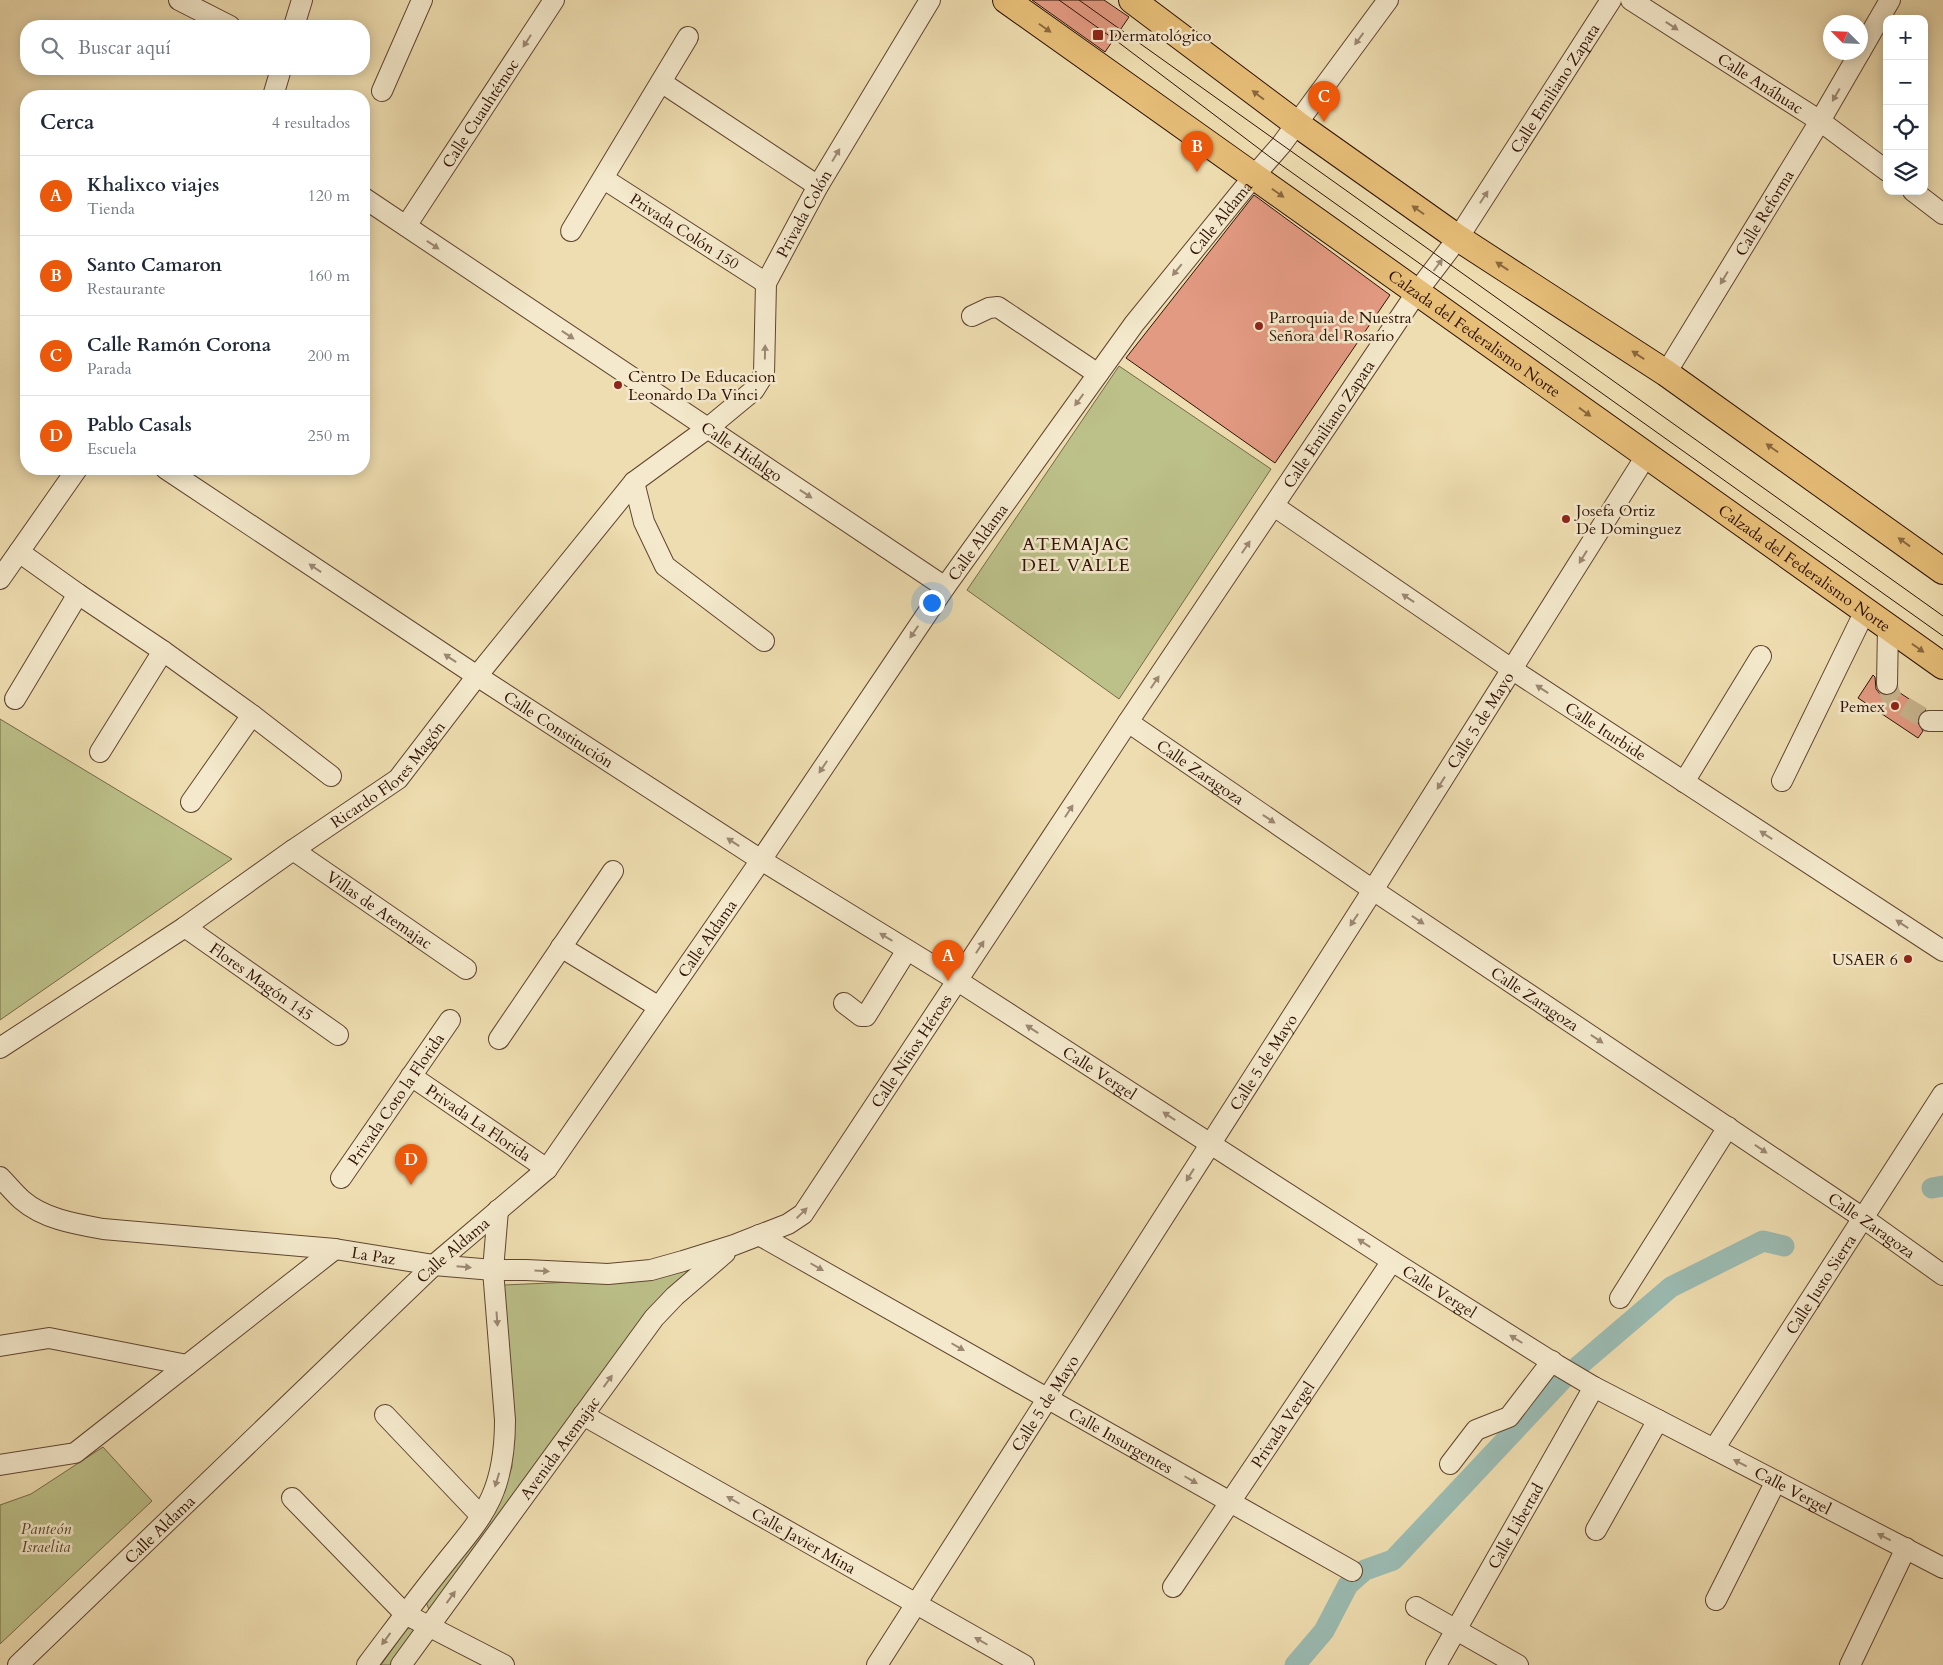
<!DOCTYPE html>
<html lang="es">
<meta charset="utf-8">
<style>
body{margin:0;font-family:Cardo,serif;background:#f6f6f7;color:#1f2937}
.controls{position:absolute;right:15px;top:15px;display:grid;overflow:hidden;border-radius:10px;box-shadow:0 2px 12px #0003}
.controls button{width:45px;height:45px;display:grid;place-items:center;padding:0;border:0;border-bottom:1px solid #e0e1e3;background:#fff;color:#1f2937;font:25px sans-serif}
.compass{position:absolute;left:1823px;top:15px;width:45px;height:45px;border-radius:50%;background:#fff;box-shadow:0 2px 12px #0003;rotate:294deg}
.you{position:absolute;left:931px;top:602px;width:18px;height:18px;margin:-12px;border:4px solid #fff;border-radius:50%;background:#1a73e8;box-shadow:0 0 0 8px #1a73e833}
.badge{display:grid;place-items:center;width:32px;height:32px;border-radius:50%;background:#ea580c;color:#fff;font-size:16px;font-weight:700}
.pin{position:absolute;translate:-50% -41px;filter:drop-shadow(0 1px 2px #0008)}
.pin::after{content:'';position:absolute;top:26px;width:18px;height:15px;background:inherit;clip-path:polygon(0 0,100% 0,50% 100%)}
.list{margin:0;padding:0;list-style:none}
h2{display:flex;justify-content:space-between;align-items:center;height:65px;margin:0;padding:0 20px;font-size:21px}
h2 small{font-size:16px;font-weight:400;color:#747a83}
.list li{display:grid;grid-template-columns:32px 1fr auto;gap:15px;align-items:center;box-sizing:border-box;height:80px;padding:0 20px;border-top:1px solid #e0e1e3}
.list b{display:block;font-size:19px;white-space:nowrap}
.list p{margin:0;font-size:16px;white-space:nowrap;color:#747a83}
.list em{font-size:16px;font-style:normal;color:#747a83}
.icon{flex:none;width:28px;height:28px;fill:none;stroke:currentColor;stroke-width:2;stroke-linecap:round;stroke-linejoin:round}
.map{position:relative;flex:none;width:1943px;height:1665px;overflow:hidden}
.search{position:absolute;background:#fff;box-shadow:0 2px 12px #0003;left:20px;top:20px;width:350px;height:55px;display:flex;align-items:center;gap:12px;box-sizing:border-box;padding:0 18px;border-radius:20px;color:#747a83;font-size:19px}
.panel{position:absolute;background:#fff;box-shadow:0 2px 12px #0003;left:20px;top:90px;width:350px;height:385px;border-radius:20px}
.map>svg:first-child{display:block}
.green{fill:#bcc089;stroke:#766948}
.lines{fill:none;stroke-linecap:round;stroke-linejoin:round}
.canal{stroke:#9bbbb2;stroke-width:21}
.building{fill:#e39a82;stroke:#301206}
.minor-tunnel{stroke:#c8b48e;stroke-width:20;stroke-dasharray:20 10;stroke-linecap:butt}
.minor-casing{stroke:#604530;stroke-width:22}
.major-casing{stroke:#301206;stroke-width:28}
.minor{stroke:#f4e9cc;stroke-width:20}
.major{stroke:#e7be78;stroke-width:26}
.tram{stroke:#301206;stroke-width:1}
.oneway{fill:#9c8873}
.oneway2{fill:#8c683f}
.poi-dot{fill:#8f2418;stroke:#f4e9cc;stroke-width:2}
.labels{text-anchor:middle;stroke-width:5;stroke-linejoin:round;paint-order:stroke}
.poi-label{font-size:16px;fill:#301206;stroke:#f4e9cc;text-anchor:start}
.street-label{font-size:16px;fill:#301206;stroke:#f4e9cc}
.park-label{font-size:16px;font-style:italic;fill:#5a462d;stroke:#f4e9cc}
.neighbourhood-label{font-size:18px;letter-spacing:1px;fill:#301206;stroke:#f4e9cc}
</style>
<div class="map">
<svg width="1943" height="1665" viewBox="0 0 1943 1665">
<rect width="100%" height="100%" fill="#eeddb0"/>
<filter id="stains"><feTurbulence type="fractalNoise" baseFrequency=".004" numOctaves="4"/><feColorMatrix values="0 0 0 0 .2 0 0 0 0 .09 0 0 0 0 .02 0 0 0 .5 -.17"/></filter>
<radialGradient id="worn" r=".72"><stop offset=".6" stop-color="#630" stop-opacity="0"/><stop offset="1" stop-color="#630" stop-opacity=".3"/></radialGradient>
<!-- green -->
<path class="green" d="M 1119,366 L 1271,469 L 1119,699 L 967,590 Z
M 0,719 L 232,859 L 0,1020 Z
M 700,1268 L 430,1612 L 426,1602 L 475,1531 L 512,1467 L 504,1285 L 572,1282 L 633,1282 Z
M 103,1447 L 152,1501 L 0,1644 L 0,1505 L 31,1494 Z
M 407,1628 L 419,1628 L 401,1665 L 381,1665 Z"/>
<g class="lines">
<!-- canal -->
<path class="canal" d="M 1932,1188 L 1943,1186
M 1295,1665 L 1324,1631 L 1348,1585 L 1365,1570 L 1393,1560 L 1562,1380 L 1671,1287 L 1763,1241 L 1784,1246"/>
</g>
<!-- building -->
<path class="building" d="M 1032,0 L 1104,0 L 1129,17 L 1105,52 Z
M 1254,195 L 1390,295 L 1275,463 L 1126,358 Z
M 1873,675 L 1875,677 L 1876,689 L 1880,694 L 1887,696 L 1897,691 L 1926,710 L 1919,716 L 1917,721 L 1923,731 L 1918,738 L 1858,698 Z"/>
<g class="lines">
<!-- minor-tunnel -->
<path class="minor-tunnel" d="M 1887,684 L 1892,699 L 1929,721"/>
<defs>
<g id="minor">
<path d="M 179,0 L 230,26"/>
<path id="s1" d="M 1631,0 L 1820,121 L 1887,171"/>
<path d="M 294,26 L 302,0"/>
<path d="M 1860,52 L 1890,0"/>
<path d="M 661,82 L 818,186"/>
<path d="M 382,91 L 422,0"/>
<path d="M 273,96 L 281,69"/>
<path id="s2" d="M 604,179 L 766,283"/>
<path d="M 1913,191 L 1943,214"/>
<path id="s3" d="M 364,198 L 945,587"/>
<path id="s4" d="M 406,226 L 554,0"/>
<path d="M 571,231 L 688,37"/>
<path d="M 972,316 L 989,308 L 998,307 L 1098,374"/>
<path id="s5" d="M 1666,373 L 1820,121 L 1860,52"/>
<path id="s6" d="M 166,469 L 477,676 L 761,860 L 958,981 L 1392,1261 L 1557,1365 L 1594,1387 L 1658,1420 L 1943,1568"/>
<path d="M 634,482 L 644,522 L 665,566 L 764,641"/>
<path id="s7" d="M 1274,506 L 1513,670 L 1943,951"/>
<path d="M 19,552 L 78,594 L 163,651 L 252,715 L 331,776"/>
<path d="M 0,579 L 77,469"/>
<path d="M 1887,684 L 1888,627"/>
<path d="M 15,699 L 78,594"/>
<path d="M 1929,721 L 1943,721"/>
<path id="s8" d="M 1128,722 L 1373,890 L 1863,1218 L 1943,1275"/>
<path d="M 100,752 L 163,651"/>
<path d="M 1782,781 L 1865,611"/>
<path d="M 1684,782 L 1761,656"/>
<path d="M 191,802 L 252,715"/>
<path id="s9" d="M 293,850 L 466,969"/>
<path id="s10" d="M 185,927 L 338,1035"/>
<path d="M 561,947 L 659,1007"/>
<path d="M 844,1003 L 861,1016 L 866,1016 L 907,950"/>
<path d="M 499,1039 L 613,871"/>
<path id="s11" d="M 0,1048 L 185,927 L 293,850 L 398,779 L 477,676 L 634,482 L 708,428 L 754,390 L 764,374 L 766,283 L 818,186 L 930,0"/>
<path id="s12" d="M 411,1076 L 547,1169"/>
<path id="s13" d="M 0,1177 C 7,1184 14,1193 22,1200 C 44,1219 75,1224 103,1229 L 335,1249 L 434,1265 L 493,1270 L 526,1270 L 608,1274 L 651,1270 L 683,1261 L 734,1245 L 788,1224 L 803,1214 L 1128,722 L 1417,292 L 1458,238 L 1611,0"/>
<path id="s14" d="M 341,1178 L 450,1020"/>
<path id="s15" d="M 759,1235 L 1352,1571"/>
<path d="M 1620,1298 L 1728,1127"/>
<path d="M 0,1346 L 49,1338 L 187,1365"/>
<path d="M 385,1415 L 481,1516"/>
<path id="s16" d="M 583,1415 L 1024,1665"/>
<path id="s17" d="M 1714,1449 L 1943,1094"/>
<path d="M 1450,1464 L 1476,1430 L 1509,1417 L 1552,1361"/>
<path d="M 0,1465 L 75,1453 L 335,1249"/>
<path d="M 292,1498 L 405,1614 L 504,1665"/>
<path d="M 1596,1530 L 1658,1420"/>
<path id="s18" d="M 1173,1587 L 1392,1261"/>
<path d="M 1716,1600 L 1776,1481"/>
<path d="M 1416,1607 L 1518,1665"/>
<path id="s19" d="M 18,1665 L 434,1265 L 547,1169 L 761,860 L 945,587 L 1098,374 L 1134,324 L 1254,176 L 1281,145 L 1388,0"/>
<path d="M 367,1665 C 392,1632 416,1599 442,1567 C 459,1545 479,1524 491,1498 C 502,1474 505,1446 505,1420 L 493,1270 L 498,1210"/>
<path id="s20" d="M 401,1665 L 654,1318 L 675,1296 L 725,1253"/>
<path id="s21" d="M 877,1665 L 1373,890 L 1646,456"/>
<path id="s22" d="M 1436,1665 L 1594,1387"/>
<path d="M 1850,1665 L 1906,1548"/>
</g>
<g id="major">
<path id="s23" d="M 1006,0 L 1943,666"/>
<path d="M 1132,0 L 1297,124 L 1458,238 L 1666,373 L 1943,571"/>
</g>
</defs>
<!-- minor casing -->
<use href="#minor" class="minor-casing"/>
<!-- major casing -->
<use href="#major" class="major-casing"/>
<!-- minor -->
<use href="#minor" class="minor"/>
<!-- major -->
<use href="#major" class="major"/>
<!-- tram -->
<path class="tram" d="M 1059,0 L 1118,42 L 1270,157 L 1943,636
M 1079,0 L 1943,616"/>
</g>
<!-- one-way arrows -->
<defs><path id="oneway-solid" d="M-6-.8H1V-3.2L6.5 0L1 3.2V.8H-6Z" transform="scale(1.25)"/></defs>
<g class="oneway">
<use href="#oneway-solid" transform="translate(1672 26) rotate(33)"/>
<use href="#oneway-solid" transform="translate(1359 39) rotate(126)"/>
<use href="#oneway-solid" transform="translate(527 41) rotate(123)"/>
<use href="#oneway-solid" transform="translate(1836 95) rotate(120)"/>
<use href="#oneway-solid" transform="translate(836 155) rotate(-59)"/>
<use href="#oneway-solid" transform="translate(1484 197) rotate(-57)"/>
<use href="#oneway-solid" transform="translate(433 245) rotate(34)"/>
<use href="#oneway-solid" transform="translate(1438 265) rotate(-53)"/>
<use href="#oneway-solid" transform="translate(1177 270) rotate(129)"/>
<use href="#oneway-solid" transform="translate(1724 278) rotate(121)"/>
<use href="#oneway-solid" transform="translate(568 335) rotate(34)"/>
<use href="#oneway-solid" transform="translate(765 352) rotate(-89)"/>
<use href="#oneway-solid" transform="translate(1079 400) rotate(126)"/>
<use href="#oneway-solid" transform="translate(806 494) rotate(34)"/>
<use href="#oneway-solid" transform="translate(1246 547) rotate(-56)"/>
<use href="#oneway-solid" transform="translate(1583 557) rotate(122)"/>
<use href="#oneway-solid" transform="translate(315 568) rotate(-146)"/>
<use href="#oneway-solid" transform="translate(1408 598) rotate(-146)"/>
<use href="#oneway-solid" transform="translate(914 632) rotate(124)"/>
<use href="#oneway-solid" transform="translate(450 658) rotate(-146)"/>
<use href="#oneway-solid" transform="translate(1155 682) rotate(-56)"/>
<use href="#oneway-solid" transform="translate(1542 689) rotate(-147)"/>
<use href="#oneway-solid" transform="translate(823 767) rotate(124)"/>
<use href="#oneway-solid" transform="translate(1441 783) rotate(122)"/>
<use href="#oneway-solid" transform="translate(1069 811) rotate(-57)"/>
<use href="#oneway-solid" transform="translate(1269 819) rotate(34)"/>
<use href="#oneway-solid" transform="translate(1766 835) rotate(-147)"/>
<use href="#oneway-solid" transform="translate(733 842) rotate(-147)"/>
<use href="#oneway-solid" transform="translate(1354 920) rotate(123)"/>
<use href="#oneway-solid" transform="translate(1418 920) rotate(34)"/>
<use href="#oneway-solid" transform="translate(1902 924) rotate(-147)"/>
<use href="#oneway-solid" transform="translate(886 937) rotate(-149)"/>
<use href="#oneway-solid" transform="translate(980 947) rotate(-57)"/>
<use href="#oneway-solid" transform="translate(1032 1029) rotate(-147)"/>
<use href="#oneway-solid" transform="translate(1597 1039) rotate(34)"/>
<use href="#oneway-solid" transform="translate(1169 1116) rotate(-147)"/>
<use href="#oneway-solid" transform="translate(1761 1149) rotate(34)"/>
<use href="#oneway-solid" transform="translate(1190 1175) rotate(122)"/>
<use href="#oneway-solid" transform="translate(802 1213) rotate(-44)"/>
<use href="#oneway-solid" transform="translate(1364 1243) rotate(-147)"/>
<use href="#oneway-solid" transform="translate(464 1267) rotate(5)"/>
<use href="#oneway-solid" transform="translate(817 1267) rotate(30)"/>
<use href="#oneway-solid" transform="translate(542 1271) rotate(3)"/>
<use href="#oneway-solid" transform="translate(497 1319) rotate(86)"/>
<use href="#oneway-solid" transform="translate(1516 1339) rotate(-148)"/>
<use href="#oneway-solid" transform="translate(958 1347) rotate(30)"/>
<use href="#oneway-solid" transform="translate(608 1381) rotate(-54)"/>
<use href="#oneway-solid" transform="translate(1740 1463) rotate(-153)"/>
<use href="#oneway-solid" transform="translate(497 1480) rotate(107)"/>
<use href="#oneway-solid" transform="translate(1191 1480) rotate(30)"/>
<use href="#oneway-solid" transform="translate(733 1500) rotate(-150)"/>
<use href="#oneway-solid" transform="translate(1884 1537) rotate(-153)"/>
<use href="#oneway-solid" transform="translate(451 1597) rotate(-54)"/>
<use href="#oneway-solid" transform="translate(386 1639) rotate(126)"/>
<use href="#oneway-solid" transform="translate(981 1641) rotate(-150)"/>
</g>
<g class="oneway2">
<use href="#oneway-solid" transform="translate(1045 28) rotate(35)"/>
<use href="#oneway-solid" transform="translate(1258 95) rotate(-143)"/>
<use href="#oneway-solid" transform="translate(1278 193) rotate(35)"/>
<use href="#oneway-solid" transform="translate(1418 210) rotate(-145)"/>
<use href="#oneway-solid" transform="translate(1502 266) rotate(-147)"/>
<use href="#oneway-solid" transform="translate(1638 355) rotate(-147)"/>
<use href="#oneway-solid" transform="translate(1585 412) rotate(36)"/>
<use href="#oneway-solid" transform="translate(1772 448) rotate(-145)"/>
<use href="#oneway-solid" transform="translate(1904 542) rotate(-144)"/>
<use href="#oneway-solid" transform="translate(1918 648) rotate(35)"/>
</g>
<!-- markers -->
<g class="poi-dot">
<rect x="1092" y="29" width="12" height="12" rx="2.5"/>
<circle cx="1259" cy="326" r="5"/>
<circle cx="618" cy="385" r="5"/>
<circle cx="1566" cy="519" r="5"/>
<circle cx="1895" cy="706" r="5"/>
<circle cx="1908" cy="959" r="5"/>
</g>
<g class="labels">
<!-- poi labels -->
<g class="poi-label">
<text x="1109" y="41">Dermatológico</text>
<text x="1269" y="323">Parroquia de Nuestra<tspan x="1269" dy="18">Señora del Rosario</tspan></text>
<text x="628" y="382">Centro De Educacion<tspan x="628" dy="18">Leonardo Da Vinci</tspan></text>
<text x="1576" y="516">Josefa Ortiz<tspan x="1576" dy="18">De Dominguez</tspan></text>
<text x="1885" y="712" text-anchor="end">Pemex</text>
<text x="1898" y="965" text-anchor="end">USAER 6</text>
</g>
<!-- street labels -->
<g class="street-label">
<text dy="6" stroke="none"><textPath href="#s1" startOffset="154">Calle Anáhuac</textPath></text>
<text dy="6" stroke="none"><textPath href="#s13" startOffset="2186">Calle Emiliano Zapata</textPath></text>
<text dy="6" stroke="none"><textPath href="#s4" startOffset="135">Calle Cuauhtémoc</textPath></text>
<text dy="6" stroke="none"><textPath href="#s5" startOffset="188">Calle Reforma</textPath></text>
<text dy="6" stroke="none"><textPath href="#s11" startOffset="1200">Privada Colón</textPath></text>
<text dy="6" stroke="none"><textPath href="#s19" startOffset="1891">Calle Aldama</textPath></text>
<text dy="6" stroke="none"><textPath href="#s2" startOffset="96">Privada Colón 150</textPath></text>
<text dy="6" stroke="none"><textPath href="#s23" startOffset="575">Calzada del Federalismo Norte</textPath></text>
<text dy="6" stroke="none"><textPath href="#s13" startOffset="1781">Calle Emiliano Zapata</textPath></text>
<text dy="6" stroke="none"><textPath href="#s3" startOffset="455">Calle Hidalgo</textPath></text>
<text dy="6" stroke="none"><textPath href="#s19" startOffset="1486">Calle Aldama</textPath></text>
<text dy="6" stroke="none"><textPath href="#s23" startOffset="980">Calzada del Federalismo Norte</textPath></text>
<text dy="6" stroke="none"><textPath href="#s21" startOffset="1121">Calle 5 de Mayo</textPath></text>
<text dy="6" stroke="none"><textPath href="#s6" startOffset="471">Calle Constitución</textPath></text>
<text dy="6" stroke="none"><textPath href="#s7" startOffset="401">Calle Iturbide</textPath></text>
<text dy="6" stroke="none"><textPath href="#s8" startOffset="88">Calle Zaragoza</textPath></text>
<text dy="6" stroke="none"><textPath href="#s11" startOffset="476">Ricardo Flores Magón</textPath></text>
<text dy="6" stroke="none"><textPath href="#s9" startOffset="105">Villas de Atemajac</textPath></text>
<text dy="6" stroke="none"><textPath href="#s19" startOffset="1006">Calle Aldama</textPath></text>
<text dy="6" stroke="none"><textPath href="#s10" startOffset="94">Flores Magón 145</textPath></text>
<text dy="6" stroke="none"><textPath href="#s8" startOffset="492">Calle Zaragoza</textPath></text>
<text dy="6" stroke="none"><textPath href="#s13" startOffset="1028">Calle Niños Héroes</textPath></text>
<text dy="6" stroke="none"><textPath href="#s21" startOffset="716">Calle 5 de Mayo</textPath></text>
<text dy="6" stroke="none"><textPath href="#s6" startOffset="1112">Calle Vergel</textPath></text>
<text dy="6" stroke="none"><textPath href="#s14" startOffset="96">Privada Coto la Florida</textPath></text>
<text dy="6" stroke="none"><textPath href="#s12" startOffset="82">Privada La Florida</textPath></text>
<text dy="6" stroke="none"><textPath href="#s8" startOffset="898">Calle Zaragoza</textPath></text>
<text dy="6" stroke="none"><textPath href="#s19" startOffset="601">Calle Aldama</textPath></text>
<text dy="6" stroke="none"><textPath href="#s13" startOffset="391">La Paz</textPath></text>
<text dy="6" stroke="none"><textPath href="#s17" startOffset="196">Calle Justo Sierra</textPath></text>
<text dy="6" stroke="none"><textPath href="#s6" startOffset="1516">Calle Vergel</textPath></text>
<text dy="6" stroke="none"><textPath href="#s21" startOffset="311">Calle 5 de Mayo</textPath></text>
<text dy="6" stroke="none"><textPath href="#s18" startOffset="196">Privada Vergel</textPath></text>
<text dy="6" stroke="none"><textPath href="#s15" startOffset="416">Calle Insurgentes</textPath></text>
<text dy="6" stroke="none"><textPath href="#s20" startOffset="269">Avenida Atemajac</textPath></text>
<text dy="6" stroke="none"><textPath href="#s6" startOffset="1922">Calle Vergel</textPath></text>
<text dy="6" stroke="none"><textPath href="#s22" startOffset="160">Calle Libertad</textPath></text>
<text dy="6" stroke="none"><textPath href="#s19" startOffset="196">Calle Aldama</textPath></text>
<text dy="6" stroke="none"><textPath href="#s16" startOffset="254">Calle Javier Mina</textPath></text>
</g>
<!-- park labels -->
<g class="park-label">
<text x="46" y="1534">Panteón<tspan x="46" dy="18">Israelita</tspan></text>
</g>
<!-- neighbourhood labels -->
<g class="neighbourhood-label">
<text x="1076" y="550">ATEMAJAC<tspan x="1076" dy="21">DEL VALLE</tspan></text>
</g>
</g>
<rect width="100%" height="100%" filter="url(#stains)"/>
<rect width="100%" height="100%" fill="url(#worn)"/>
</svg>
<div class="controls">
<button>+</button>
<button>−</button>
<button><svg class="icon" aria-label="locate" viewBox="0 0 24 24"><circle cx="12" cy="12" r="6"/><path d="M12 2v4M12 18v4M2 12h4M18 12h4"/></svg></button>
<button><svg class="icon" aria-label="layers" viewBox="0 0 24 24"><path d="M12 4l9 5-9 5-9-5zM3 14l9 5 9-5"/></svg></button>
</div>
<svg class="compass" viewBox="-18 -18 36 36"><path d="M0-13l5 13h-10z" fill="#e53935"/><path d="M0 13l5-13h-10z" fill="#747a83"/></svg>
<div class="you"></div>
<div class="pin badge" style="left:948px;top:981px">A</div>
<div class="pin badge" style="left:1197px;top:172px">B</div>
<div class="pin badge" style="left:1324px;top:122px">C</div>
<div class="pin badge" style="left:411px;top:1185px">D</div>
<div class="search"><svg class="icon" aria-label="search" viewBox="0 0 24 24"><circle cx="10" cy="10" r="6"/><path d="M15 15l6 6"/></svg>Buscar aquí</div>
<section class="panel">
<h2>Cerca<small>4 resultados</small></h2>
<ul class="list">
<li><span class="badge">A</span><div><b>Khalixco viajes</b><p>Tienda</p></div><em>120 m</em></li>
<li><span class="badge">B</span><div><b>Santo Camaron</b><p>Restaurante</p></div><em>160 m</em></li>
<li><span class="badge">C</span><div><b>Calle Ramón Corona</b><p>Parada</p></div><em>200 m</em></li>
<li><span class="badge">D</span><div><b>Pablo Casals</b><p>Escuela</p></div><em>250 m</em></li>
</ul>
</section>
</div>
